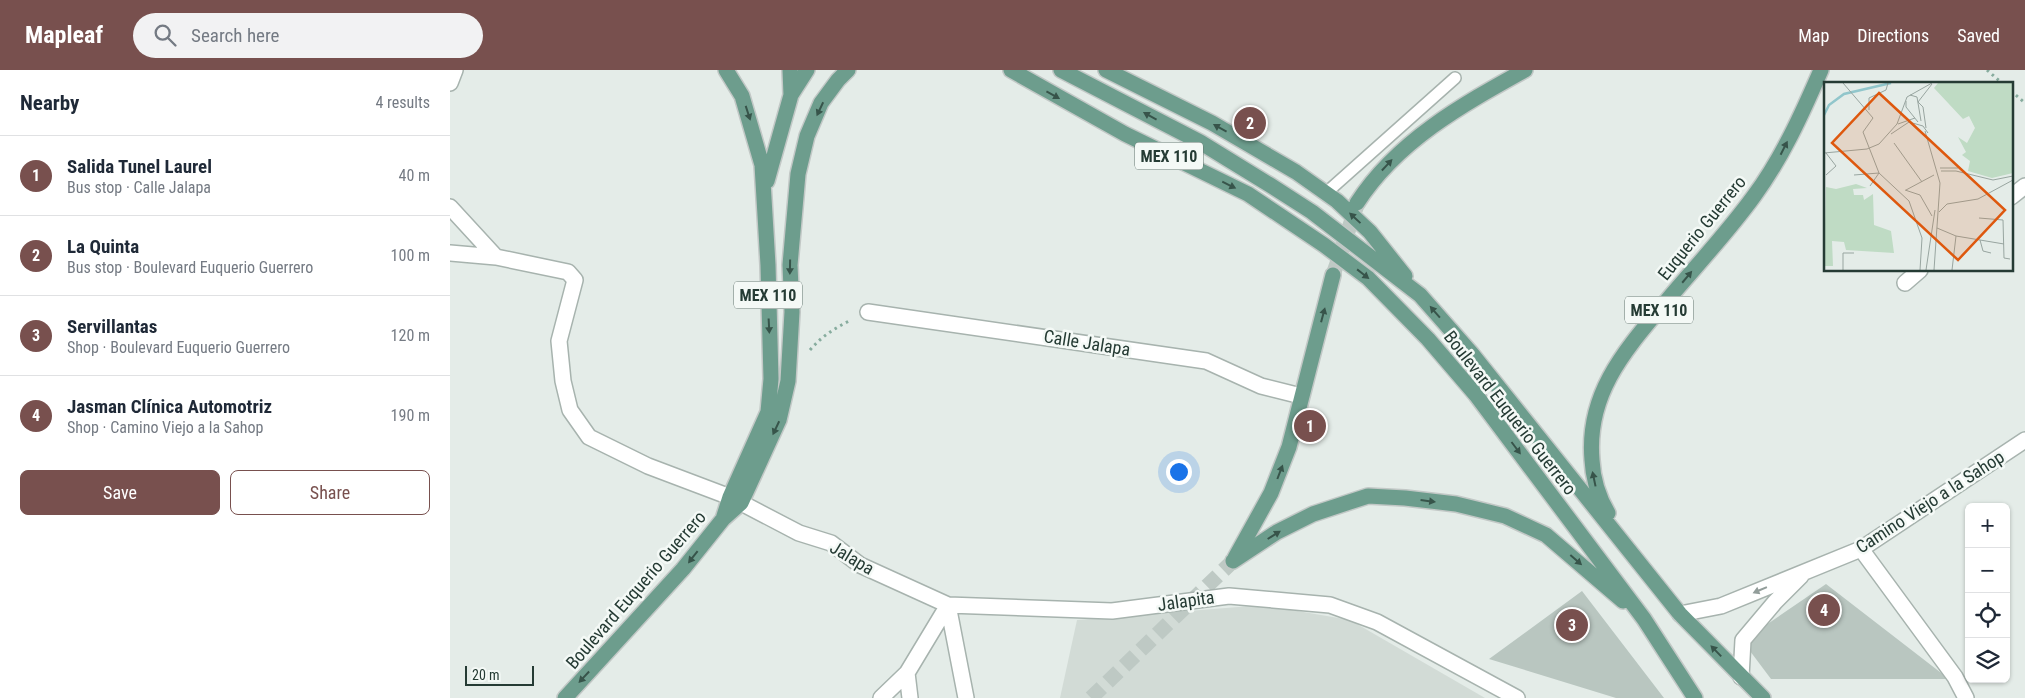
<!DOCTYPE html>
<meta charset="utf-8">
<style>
body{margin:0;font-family:"Roboto Condensed",sans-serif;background:#f2f2f3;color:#1f2937}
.controls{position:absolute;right:15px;bottom:15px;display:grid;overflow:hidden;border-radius:8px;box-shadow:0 1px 4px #0004}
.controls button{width:45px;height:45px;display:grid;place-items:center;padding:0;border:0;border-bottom:1px solid #e0e1e3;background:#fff;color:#1f2937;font:25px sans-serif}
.scale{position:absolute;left:15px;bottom:12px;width:69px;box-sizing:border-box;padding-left:5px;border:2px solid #253b34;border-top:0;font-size:14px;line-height:18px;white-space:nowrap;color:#253b34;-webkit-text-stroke:4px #f4f9f6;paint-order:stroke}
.you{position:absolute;left:728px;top:401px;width:18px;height:18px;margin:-12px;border:4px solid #fff;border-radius:50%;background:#1a73e8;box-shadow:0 0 0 8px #1a73e833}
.badge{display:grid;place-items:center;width:32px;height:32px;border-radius:50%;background:#78504e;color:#fff;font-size:16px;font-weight:700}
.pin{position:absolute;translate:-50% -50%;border:2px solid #fff;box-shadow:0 1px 5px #0006}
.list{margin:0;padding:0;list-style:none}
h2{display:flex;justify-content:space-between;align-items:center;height:65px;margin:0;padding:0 20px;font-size:21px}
h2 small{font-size:16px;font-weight:400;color:#747a83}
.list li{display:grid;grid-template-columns:32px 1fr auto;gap:15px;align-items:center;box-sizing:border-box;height:80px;padding:0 20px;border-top:1px solid #e0e1e3}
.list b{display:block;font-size:19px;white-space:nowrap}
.list p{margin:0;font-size:16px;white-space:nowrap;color:#747a83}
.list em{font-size:16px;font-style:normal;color:#747a83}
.actions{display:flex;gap:10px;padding:15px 20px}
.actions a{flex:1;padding:11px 0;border:1px solid #78504e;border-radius:8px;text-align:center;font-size:18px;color:#78504e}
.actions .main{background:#78504e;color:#fff}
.icon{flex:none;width:28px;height:28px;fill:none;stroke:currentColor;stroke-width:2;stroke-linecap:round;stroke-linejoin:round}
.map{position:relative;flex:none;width:1575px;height:628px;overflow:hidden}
header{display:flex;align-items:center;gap:30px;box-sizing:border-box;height:70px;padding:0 25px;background:#78504e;color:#fff}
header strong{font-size:24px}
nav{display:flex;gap:28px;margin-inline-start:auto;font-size:18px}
.search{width:350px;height:45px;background:#f2f2f3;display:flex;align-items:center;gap:12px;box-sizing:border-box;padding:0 18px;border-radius:28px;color:#747a83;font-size:19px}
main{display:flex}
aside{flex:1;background:#fff}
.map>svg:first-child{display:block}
.built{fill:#d2dbd6}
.building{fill:#b9c6c0}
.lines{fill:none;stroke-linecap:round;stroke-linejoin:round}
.primary-tunnel{stroke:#bec9c4;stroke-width:15;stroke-dasharray:15 8;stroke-linecap:butt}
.service-casing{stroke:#a7b3ae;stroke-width:14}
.minor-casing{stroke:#a7b3ae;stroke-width:18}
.primary-casing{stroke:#c2c8c6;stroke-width:18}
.path{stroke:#87ac9e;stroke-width:3;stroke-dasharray:2.5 4;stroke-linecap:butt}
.service{stroke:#fff;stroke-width:11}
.minor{stroke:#fff;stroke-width:15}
.primary{stroke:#6d9d8d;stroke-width:15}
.oneway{fill:#37544a}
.oneway2{fill:#929d9a}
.labels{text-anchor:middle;stroke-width:5;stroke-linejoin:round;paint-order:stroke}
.shield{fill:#f4f9f6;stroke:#63746e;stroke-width:1}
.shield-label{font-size:16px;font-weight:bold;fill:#253b34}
.street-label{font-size:18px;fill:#253b34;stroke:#f4f9f6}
.inset-river{fill:none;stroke:#91c6cb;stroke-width:2.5}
.inset-road{fill:none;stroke:#98a5a0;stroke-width:1}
.view{fill:#de580e;fill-opacity:0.15;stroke:#de580e;stroke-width:2.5}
.inset-edge{fill:none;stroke:#253b34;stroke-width:2.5}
</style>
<header>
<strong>Mapleaf</strong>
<div class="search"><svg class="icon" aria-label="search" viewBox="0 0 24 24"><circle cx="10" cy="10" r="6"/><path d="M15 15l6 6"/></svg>Search here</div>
<nav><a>Map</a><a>Directions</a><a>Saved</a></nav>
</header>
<main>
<aside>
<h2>Nearby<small>4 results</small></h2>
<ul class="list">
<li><span class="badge">1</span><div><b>Salida Tunel Laurel</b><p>Bus stop · Calle Jalapa</p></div><em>40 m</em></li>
<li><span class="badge">2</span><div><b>La Quinta</b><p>Bus stop · Boulevard Euquerio Guerrero</p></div><em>100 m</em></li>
<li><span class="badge">3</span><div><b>Servillantas</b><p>Shop · Boulevard Euquerio Guerrero</p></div><em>120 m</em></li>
<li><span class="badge">4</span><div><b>Jasman Clínica Automotriz</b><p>Shop · Camino Viejo a la Sahop</p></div><em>190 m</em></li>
</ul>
<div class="actions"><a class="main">Save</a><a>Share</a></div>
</aside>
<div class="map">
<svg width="1575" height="628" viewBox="0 0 1575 628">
<rect width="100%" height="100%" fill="#e4ece8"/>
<!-- built -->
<path class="built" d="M 813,535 L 900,550 L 1035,628 L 610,628 L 627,550 Z"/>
<!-- building -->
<path class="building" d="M 1376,514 L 1499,609 L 1321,609 L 1300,581 L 1300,566 Z
M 1132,521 L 1214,628 L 1166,628 L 1039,589 Z"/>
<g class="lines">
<!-- primary-tunnel -->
<path class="primary-tunnel" d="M 883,205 L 907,135
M 641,628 L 783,491"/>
<defs>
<path id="service" d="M 876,123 L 1005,8"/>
<path id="minor" d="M 0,13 L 5,0
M 1561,127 L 1575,116
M 0,137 L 46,187
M 0,183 L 46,187 L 118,202 L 125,210 L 109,271 L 113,311 L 120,340 L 139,367 L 198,396 L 280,427 L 349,463 L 381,473 L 410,495 L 498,535 L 516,628
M 1455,213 L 1470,200
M 418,242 L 756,291 L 811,316 L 851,326
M 1411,479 L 1505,607 L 1516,628
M 1230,544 L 1271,536 L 1411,479 L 1575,370
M 457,603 L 460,628
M 1291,607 L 1293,570 L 1325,532 L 1351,506
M 431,628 L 457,603 L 498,535 L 662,541 L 779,526 L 880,535 L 927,552 L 1067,628"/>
<path id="primary" d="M 340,0 L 341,25
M 561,0 L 675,64 L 798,124 L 874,175 L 918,208 L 978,269 L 1026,325 L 1194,549 L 1245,628
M 611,0 L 750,72 L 820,115 L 862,142 L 970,225 L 1022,284 L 1230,544 L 1313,628
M 656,0 L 762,53 L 846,102 L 887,131 L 920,162 L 955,206
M 317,111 L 341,25 L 357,0
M 907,133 C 947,71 1012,35 1075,0
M 1158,443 C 1148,426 1143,410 1142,390 C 1136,321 1178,277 1219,228 C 1247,195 1278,162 1304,126 C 1332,88 1352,44 1371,0
M 273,449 L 291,433 L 329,350 L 338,311 L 342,242 L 340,195 L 348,104 L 357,66 L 371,33 L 388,10 L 398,0
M 785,488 L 821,423 L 839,377 L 883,205
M 783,491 L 827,462 L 863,444 L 918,426 L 955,428 L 1006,434 L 1055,446 L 1096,465 L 1173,531
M 115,628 L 233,499 L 273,449 L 280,427 L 318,342 L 321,309 L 318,195 L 312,95 L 292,26 L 276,0"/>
</defs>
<!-- service casing -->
<use href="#service" class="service-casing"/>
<!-- minor casing -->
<use href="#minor" class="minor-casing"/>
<!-- primary casing -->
<use href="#primary" class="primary-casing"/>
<!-- path -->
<path class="path" d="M 1537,0 L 1553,14
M 1561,21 L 1575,33
M 360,280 C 372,266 385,258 401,250"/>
<!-- service -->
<use href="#service" class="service"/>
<!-- minor -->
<use href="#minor" class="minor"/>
<!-- primary -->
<use href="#primary" class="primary"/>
</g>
<!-- one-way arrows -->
<defs><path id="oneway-solid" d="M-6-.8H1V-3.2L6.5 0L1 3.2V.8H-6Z" transform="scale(1.25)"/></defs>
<g class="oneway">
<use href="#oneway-solid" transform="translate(603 25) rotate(29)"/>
<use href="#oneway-solid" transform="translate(370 39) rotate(115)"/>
<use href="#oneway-solid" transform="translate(298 43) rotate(72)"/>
<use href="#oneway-solid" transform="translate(700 46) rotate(-151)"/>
<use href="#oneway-solid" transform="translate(770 58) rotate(-151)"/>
<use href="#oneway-solid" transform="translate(1334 78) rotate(-63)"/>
<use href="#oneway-solid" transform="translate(937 95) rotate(-47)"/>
<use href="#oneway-solid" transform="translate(779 115) rotate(26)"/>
<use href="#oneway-solid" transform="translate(905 148) rotate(-137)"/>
<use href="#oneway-solid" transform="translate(340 197) rotate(91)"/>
<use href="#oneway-solid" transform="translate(913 204) rotate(38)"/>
<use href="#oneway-solid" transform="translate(1237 207) rotate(-50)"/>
<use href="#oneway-solid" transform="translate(985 242) rotate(-131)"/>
<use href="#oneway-solid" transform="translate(873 245) rotate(-75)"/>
<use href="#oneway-solid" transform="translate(319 256) rotate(87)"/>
<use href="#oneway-solid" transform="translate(326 358) rotate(115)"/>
<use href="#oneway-solid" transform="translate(1066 378) rotate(53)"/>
<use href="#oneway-solid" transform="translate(830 402) rotate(-69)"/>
<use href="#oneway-solid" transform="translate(1144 409) rotate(-102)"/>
<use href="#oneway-solid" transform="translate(978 431) rotate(7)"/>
<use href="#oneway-solid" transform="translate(824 465) rotate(-32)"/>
<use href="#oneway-solid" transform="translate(243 487) rotate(128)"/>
<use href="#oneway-solid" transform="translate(1126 490) rotate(41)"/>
<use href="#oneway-solid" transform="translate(1266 581) rotate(-134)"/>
<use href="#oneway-solid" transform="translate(134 607) rotate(133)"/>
</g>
<use class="oneway2" href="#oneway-solid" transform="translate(1310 520) rotate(157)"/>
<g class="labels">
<!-- shield labels -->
<g class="shield">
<rect x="685" y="72.5" width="68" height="27" rx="4"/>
<rect x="284" y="211.5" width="68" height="27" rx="4"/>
<rect x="1175" y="226.5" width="68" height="27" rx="4"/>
</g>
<g class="shield-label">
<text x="719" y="92">MEX 110</text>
<text x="318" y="231">MEX 110</text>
<text x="1209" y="246">MEX 110</text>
</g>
<!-- street labels -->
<g class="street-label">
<text transform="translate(1252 158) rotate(-51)" y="6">Euquerio Guerrero</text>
<text transform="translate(637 273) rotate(9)" y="6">Calle Jalapa</text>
<text transform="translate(1060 343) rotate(52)" y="6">Boulevard Euquerio Guerrero</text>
<text transform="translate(1480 432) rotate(-33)" y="6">Camino Viejo a la Sahop</text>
<text transform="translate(402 488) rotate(31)" y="6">Jalapa</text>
<text transform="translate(186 520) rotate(-49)" y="6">Boulevard Euquerio Guerrero</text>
<text transform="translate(736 531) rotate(-8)" y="6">Jalapita</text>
</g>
</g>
<!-- overview -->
<g transform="translate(1374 12)">
<rect width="189" height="189" fill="#e4ece8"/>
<path d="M 114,1 L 189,1 L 189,91 L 168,96 L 144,89 L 146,79 L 138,73 L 142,70 L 134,55 L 143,61 L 151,46 L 145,34 L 139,37 L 110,6 ZM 32,102 L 43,106 L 29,107 L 30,113 L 39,113 L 40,118 L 49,112 L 50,143 L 67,149 L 70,171 L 22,168 L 20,160 L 8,159 L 9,184 L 0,184 L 2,105 L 12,107 Z" fill="#bfdbc4"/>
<path class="inset-river" d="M 0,33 L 5,23 L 20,12 L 67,1"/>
<path class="inset-road" d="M 19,1 L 49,36 L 39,50 L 55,91 L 46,104M 86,13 L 93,15 L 97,39M 82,19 L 82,25 L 94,40M 45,28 L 45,16 L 62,8 L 64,1M 74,42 L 91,36M 102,46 L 99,25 L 94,20 L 108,2M 101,49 L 116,101 L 110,188M 67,52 L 85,40 L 99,44 L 104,51M 70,61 L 98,100M 0,71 L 43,67 L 55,62 L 73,42 L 83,15 L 108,1M 116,86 L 134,86M 117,89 L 132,89 L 169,98 L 189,94M 2,93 L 12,84 L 2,71M 30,93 L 55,91 L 85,119 L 98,156 L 96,188M 81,108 L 96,113 L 108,134M 82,108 L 110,93M 115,130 L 123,122 L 154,117 L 189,98M 155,136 L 179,138 L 180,176 L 186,177M 113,146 L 132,154 L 180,162M 156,158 L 159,169 L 167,171M 19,188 L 19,171 L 30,171M 102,188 L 111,128M 128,188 L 132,154"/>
<path class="view" d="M 55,11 L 181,128 L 134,178 L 8,61 Z"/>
<rect width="189" height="189" class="inset-edge"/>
</g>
</svg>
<div class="controls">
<button>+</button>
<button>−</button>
<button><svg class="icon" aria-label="locate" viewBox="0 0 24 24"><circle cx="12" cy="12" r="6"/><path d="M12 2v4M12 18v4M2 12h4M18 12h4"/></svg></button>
<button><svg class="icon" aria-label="layers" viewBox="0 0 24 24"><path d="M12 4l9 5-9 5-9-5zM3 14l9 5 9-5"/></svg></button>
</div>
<div class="scale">20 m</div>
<div class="you"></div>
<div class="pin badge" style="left:860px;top:356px">1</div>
<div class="pin badge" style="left:800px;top:53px">2</div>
<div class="pin badge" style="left:1122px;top:555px">3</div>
<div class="pin badge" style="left:1374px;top:540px">4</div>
</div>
</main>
